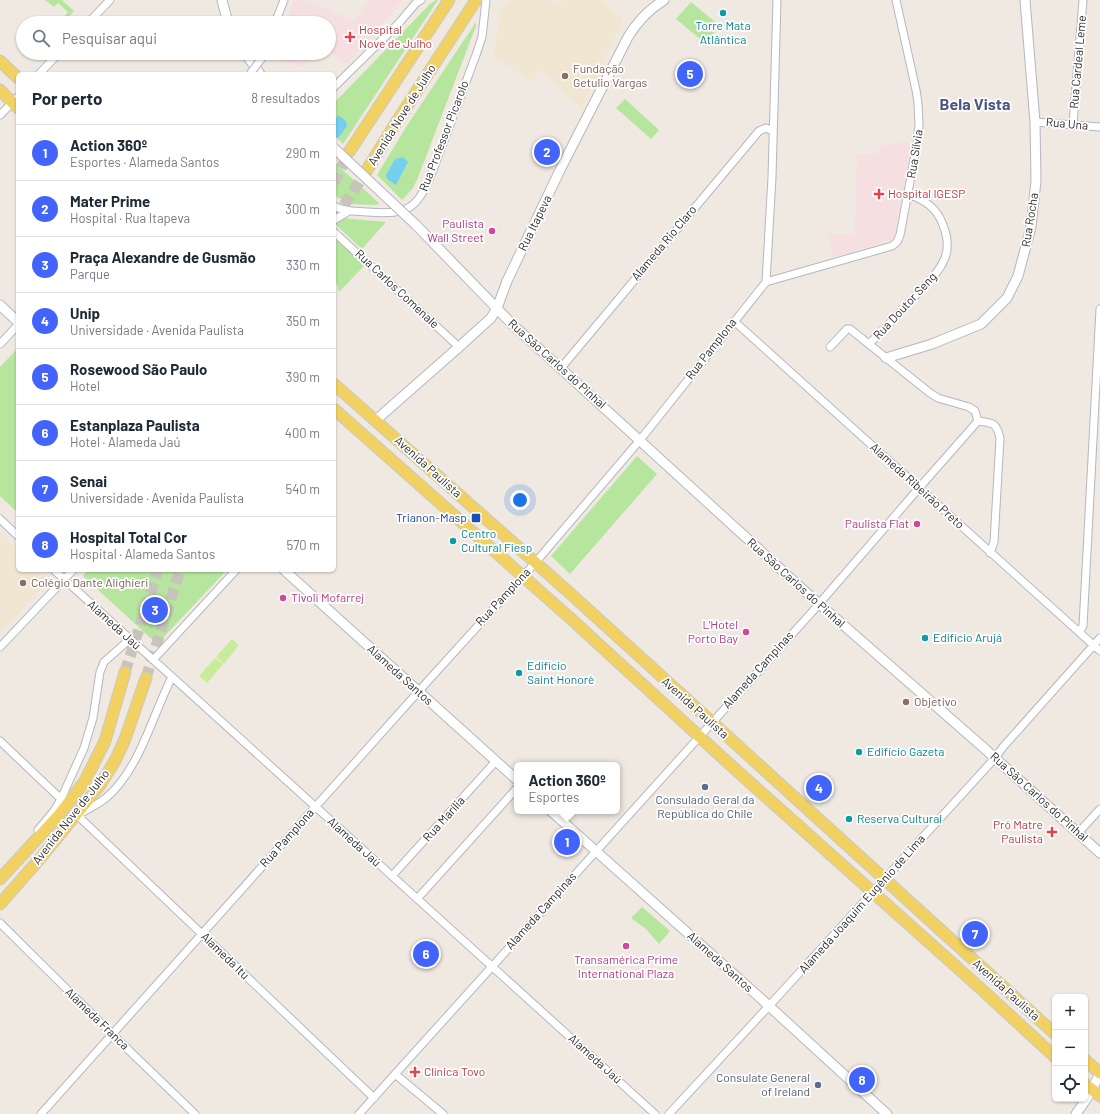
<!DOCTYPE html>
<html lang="pt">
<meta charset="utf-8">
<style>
body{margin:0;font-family:Barlow,sans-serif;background:#f6f6f7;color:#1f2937}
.controls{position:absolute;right:12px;bottom:12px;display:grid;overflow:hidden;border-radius:6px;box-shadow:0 1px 3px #0004}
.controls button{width:36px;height:36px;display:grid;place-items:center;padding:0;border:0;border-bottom:1px solid #e0e1e3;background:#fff;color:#1f2937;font:20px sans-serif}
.you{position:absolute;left:520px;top:500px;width:14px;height:14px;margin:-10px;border:3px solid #fff;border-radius:50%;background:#1a73e8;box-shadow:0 0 0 6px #1a73e833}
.badge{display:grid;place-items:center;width:26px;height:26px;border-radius:50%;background:#4264fb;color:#fff;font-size:13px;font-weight:700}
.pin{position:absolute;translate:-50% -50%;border:2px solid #fff;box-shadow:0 1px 4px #0006}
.popup{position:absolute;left:514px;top:762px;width:106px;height:52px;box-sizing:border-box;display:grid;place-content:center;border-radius:6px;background:#fff;filter:drop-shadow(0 1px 3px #0005);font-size:13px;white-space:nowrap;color:#747a83}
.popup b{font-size:15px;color:#1f2937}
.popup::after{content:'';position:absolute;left:50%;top:100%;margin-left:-8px;border:8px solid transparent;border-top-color:#fff}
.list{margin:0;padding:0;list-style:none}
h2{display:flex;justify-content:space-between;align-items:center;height:52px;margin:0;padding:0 16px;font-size:17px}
h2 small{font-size:13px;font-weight:400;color:#747a83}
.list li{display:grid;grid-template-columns:26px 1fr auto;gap:12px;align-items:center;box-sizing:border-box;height:56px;padding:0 16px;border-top:1px solid #e0e1e3}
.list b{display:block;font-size:15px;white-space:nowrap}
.list p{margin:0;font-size:13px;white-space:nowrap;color:#747a83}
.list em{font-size:13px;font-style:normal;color:#747a83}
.icon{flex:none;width:22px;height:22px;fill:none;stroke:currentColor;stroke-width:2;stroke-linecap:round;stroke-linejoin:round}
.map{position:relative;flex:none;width:1100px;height:1114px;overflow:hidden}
.search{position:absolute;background:#fff;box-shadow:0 1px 3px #0004;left:16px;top:16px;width:320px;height:44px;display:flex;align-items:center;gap:10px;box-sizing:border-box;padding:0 14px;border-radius:22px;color:#747a83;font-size:15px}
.panel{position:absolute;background:#fff;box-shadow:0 1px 3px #0004;left:16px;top:72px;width:320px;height:500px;border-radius:6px}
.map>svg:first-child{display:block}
.education{fill:#f0e6d1}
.medical{fill:#f5dfe0}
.green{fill:#b6e59e}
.pitch{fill:#c9ec9a}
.water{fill:#75cff0}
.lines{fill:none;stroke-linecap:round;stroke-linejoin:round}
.primary-tunnel{stroke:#c8c4bd;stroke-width:11;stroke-dasharray:11 5.5;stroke-linecap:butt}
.street-casing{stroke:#b4b7c1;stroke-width:9}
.secondary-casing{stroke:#b4b7c1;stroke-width:11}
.primary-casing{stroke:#c9c9c9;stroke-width:13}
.street{stroke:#fff;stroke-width:7}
.secondary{stroke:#fff;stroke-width:9}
.primary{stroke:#f2d163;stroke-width:11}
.street-bridge-casing{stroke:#b4b7c1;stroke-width:9;stroke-linecap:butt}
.secondary-bridge-casing{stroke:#b4b7c1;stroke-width:11;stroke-linecap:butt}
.street-bridge{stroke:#fff;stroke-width:7}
.secondary-bridge{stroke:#fff;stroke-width:9}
.culture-dot{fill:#0f9aa8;stroke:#fff;stroke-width:1.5}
.health-dot{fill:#e0444e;stroke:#fff;stroke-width:1.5}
.education-dot{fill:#8d6e63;stroke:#fff;stroke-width:1.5}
.hotel-dot{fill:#d1479c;stroke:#fff;stroke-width:1.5}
.transit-dot{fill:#1a4fb4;stroke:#fff;stroke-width:1.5}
.service-dot{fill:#5c6f8a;stroke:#fff;stroke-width:1.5}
.labels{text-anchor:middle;stroke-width:3.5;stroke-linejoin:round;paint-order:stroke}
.culture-label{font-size:12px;fill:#0d838f;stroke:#fff;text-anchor:start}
.health-label{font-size:12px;fill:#be3a42;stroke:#fff;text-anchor:start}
.street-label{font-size:12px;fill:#2e2e2e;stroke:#fff}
.education-label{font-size:12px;fill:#785e54;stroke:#fff;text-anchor:start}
.hotel-label{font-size:12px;fill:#b23c85;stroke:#fff;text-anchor:end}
.transit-label{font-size:12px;fill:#164399;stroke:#fff;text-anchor:end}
.service-label{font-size:12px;fill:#4e5e75;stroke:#fff}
.district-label{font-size:16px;font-weight:bold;fill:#4d5680;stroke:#fff}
</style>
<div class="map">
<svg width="1100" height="1114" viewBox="0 0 1100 1114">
<rect width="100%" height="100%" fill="#efe9e1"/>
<!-- education -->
<path class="education" d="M 509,0 L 550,0 L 560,5 L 562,0 L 603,0 L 623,20 L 617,32 L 582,109 L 539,69 L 533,83 L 493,57 L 501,10 Z
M 0,533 L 18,550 L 18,570 L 39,570 L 45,576 L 47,581 L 45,585 L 0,633 Z"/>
<!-- medical -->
<path class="medical" d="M 293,0 L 305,0 L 354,21 L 369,0 L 403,0 L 359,51 L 347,64 L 329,52 L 329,23 L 287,23 Z
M 279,53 L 311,53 L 303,68 L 278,59 Z
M 912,142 L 894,239 L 833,257 L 828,234 L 855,235 L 857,155 L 876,154 L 883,145 Z"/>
<!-- green -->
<path class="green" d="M 45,0 L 63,0 L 63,1 L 74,11 L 66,20 L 64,17 L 68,12 L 58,3 L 54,7 Z
M 436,0 L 438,0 L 343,144 L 334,135 L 334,103 L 430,4 Z
M 691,2 L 720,26 L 705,43 L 676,19 Z
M 476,22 L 476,26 L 417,180 L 413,188 L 402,200 L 377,175 L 408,124 Z
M 625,99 L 659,130 L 651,139 L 616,108 Z
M 334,162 L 380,204 L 373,205 L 349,204 L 334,195 Z
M 342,218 L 386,222 L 362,249 L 335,224 Z
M 334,237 L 365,265 L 339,292 L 334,275 Z
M 18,348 L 18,513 L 0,496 L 0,367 Z
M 637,456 L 657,474 L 570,574 L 551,556 Z
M 88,570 L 227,570 L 157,644 L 83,576 Z
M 642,907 L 670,931 L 659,944 L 646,929 L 631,918 Z"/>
<!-- pitch -->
<path class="pitch" d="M 232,639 L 239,645 L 224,664 L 216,657 Z
M 215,658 L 223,664 L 207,683 L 199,676 Z"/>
<!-- water -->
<path class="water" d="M 338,115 L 346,121 L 347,126 L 339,137 L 335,138 L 334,137 L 334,122 Z
M 403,157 L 408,162 L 396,185 L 387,179 L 386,175 L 395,159 Z"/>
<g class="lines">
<!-- primary-tunnel -->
<path class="primary-tunnel" d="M 334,183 L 349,152
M 335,219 L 367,170
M 125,672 L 158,570
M 146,678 L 180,570"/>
<defs>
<path id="street" d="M 88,23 L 110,0
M 275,23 L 284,0
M 39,74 L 59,53
M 334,87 L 399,23 L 416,3 L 421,0
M 0,115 L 18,97
M 1035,122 L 1100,127
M 1073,124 L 1083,0
M 334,206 C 344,212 356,211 367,212 C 410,215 417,209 433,170 L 476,55 L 482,37 L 486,0
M 334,220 L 349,211
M 334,232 L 459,347
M 766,282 L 892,246 L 897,242 L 900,235 L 917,144 L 919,125 L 918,103 L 916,90 L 896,0
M 734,321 L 1100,651
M 0,344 L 18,325
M 869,344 C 886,328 901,311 917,294 C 928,282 939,273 945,258 C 949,247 947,235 943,225 C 937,208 925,200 908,194
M 830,347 L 847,329 L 850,329 L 930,393 L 938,398 L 969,407 L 975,411 L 978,421
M 561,368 L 759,131 L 766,128 L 773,131
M 978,421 C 993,423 996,422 1000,438 L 994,542 L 990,553
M 0,519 L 18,536
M 54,570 L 655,1114
M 1079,632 L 1083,626 L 1100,309
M 0,647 L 73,570
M 153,660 L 236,570
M 172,677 C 152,716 140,769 106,798 C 97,805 87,810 77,815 L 374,1098
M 0,741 L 61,799
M 38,830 L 54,811 L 61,799 L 84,748 L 93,718 L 100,672 L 104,662 L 130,639
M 1078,833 L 1100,809
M 392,876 L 496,761
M 417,899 L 517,788
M 0,923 L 112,1034 L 195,1114
M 395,1074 L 443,1114
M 41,1114 L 427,682 L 535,563 L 640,440 L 766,282 L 772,177 L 777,0
M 359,1114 L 812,612 L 919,488 L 978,421
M 669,1114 L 769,1006 L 995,758 L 1003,747 L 1100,638"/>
<path id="secondary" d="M 222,0 L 228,23
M 245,53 L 260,74
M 416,225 L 512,324 L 809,595 L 984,748 L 1100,853
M 0,305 L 18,322
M 886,358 L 932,344 L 981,324 L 1007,298 L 1018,276 L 1031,227 L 1036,181 L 1035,122 L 1025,0
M 376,420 L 459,347 L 491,318 L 497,308 L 507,281 L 561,168 L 628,37 C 637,22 648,10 664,0
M 284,570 L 517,780
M 551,811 L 757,995 L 887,1114
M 1076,1114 L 1087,1098 L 1100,1074"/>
<path id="primary" d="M 0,61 L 18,78
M 0,90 L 18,108
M 349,152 L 449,0
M 367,170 L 394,126 L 476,0
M 334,384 L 572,595 L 1055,1034
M 334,409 L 570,618 L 736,770 L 979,987 L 1055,1057
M 0,879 L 59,815 L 85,781 L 105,741 L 125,672
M 0,904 L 43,855 L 100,785 L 116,759 L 125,739 L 146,678
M 1085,1060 L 1100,1073
M 1085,1084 L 1100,1096"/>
</defs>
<!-- street casing -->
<use href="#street" class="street-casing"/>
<!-- secondary casing -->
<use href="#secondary" class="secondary-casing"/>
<!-- primary casing -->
<use href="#primary" class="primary-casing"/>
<!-- street -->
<use href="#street" class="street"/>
<!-- secondary -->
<use href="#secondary" class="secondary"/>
<!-- primary -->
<use href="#primary" class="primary"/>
<defs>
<path id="street-bridge" d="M 250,74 L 264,55"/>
<path id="secondary-bridge" d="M 334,148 L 416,225"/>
</defs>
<!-- street-bridge casing -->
<use href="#street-bridge" class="street-bridge-casing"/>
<!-- secondary-bridge casing -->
<use href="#secondary-bridge" class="secondary-bridge-casing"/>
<!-- street-bridge -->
<use href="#street-bridge" class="street-bridge"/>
<!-- secondary-bridge -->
<use href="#secondary-bridge" class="secondary-bridge"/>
</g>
<!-- markers -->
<g class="culture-dot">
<circle cx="723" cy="13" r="4"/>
<circle cx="453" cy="541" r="4"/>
<circle cx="925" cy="638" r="4"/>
<circle cx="519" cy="673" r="4"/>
<circle cx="859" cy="752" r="4"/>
<circle cx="849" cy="819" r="4"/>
</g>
<g class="health-dot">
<path d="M348 31h4v4h4v4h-4v4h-4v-4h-4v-4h4z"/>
<path d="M877 188h4v4h4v4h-4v4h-4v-4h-4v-4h4z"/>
<path d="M1050 826h4v4h4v4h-4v4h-4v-4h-4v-4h4z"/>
<path d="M413 1066h4v4h4v4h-4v4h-4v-4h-4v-4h4z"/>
</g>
<g class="education-dot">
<circle cx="565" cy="76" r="4"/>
<circle cx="23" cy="583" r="4"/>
<circle cx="906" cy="702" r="4"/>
</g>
<g class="hotel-dot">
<circle cx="492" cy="231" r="4"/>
<circle cx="917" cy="524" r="4"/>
<circle cx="283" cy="598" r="4"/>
<circle cx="746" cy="632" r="4"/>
<circle cx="626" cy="946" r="4"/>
</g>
<rect class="transit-dot" x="471" y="513" width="10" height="10" rx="2"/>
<g class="service-dot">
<circle cx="705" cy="787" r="4"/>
<circle cx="818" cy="1085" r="4"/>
</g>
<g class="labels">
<!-- culture labels -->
<g class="culture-label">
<text x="723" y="30" text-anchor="middle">Torre Mata<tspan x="723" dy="14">Atlântica</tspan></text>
<text x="461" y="538">Centro<tspan x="461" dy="14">Cultural Fiesp</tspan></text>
<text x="933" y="642">Edifício Arujá</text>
<text x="527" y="670">Edifício<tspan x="527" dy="14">Saint Honorè</tspan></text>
<text x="867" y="756">Edifício Gazeta</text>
<text x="857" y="823">Reserva Cultural</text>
</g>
<!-- health labels -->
<g class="health-label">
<text x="359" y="34">Hospital<tspan x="359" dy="14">Nove de Julho</tspan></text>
<text x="888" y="198">Hospital IGESP</text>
<text x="1043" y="829" text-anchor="end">Pró Matre<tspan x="1043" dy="14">Paulista</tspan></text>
<text x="424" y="1076">Clínica Tovo</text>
</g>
<!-- street labels -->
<g class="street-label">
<text transform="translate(1078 62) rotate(-85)" y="4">Rua Cardeal Leme</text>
<text transform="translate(402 115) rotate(-58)" y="4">Avenida Nove de Julho</text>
<text transform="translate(1067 124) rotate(5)" y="4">Rua Una</text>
<text transform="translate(444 136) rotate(-69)" y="4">Rua Professor Picarolo</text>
<text transform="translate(915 154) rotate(-81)" y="4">Rua Sílvia</text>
<text transform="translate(1030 220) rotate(-81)" y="4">Rua Rocha</text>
<text transform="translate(535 223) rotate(-64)" y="4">Rua Itapeva</text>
<text transform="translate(664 243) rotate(-50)" y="4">Alameda Rio Claro</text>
<text transform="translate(397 289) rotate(43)" y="4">Rua Carlos Comenale</text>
<text transform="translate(905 306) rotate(-47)" y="4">Rua Doutor Seng</text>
<text transform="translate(711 349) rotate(-52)" y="4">Rua Pamplona</text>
<text transform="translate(557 364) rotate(42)" y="4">Rua São Carlos do Pinhal</text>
<text transform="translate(428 467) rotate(42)" y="4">Avenida Paulista</text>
<text transform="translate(917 486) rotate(42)" y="4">Alameda Ribeirão Preto</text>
<text transform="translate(796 583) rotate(42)" y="4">Rua São Carlos do Pinhal</text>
<text transform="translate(503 597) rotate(-47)" y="4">Rua Pamplona</text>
<text transform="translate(114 625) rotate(42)" y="4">Alameda Jaú</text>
<text transform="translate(758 670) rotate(-48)" y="4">Alameda Campinas</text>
<text transform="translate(400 675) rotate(42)" y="4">Alameda Santos</text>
<text transform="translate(695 708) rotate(42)" y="4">Avenida Paulista</text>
<text transform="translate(1039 797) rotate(42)" y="4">Rua São Carlos do Pinhal</text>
<text transform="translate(71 817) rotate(-52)" y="4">Avenida Nove de Julho</text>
<text transform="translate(444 819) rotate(-48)" y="4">Rua Marília</text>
<text transform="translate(287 838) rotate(-48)" y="4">Rua Pamplona</text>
<text transform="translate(354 842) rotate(42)" y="4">Alameda Jaú</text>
<text transform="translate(862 904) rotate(-48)" y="4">Alameda Joaquim Eugênio de Lima</text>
<text transform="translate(541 911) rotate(-48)" y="4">Alameda Campinas</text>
<text transform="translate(225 956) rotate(44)" y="4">Alameda Itu</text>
<text transform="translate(720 962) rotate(42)" y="4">Alameda Santos</text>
<text transform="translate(1006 990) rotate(42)" y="4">Avenida Paulista</text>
<text transform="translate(97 1019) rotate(44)" y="4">Alameda Franca</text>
<text transform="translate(595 1059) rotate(42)" y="4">Alameda Jaú</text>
</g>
<!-- education labels -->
<g class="education-label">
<text x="573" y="73">Fundação<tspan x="573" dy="14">Getulio Vargas</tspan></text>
<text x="31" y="587">Colégio Dante Alighieri</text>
<text x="914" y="706">Objetivo</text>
</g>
<!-- hotel labels -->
<g class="hotel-label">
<text x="484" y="228">Paulista<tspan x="484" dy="14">Wall Street</tspan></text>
<text x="909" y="528">Paulista Flat</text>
<text x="291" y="602" text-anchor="start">Tivoli Mofarrej</text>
<text x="738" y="629">L'Hotel<tspan x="738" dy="14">Porto Bay</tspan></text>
<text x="626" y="964" text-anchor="middle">Transamérica Prime<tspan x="626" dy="14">International Plaza</tspan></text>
</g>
<!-- transit labels -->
<g class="transit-label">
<text x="467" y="522">Trianon-Masp</text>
</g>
<!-- service labels -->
<g class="service-label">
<text x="705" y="804">Consulado Geral da<tspan x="705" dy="14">República do Chile</tspan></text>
<text x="810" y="1082" text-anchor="end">Consulate General<tspan x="810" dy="14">of Ireland</tspan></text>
</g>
<!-- district labels -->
<g class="district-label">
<text x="975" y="110">Bela Vista</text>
</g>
</g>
</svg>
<div class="controls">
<button>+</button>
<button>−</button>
<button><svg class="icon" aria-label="locate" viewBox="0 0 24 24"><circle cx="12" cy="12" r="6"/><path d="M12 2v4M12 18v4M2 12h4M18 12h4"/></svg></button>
</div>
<div class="you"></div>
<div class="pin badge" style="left:567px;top:842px">1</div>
<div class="popup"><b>Action 360º</b>Esportes</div>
<div class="pin badge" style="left:547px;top:152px">2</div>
<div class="pin badge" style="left:155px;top:610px">3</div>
<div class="pin badge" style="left:819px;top:788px">4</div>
<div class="pin badge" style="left:690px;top:74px">5</div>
<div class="pin badge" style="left:426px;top:954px">6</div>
<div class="pin badge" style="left:975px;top:934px">7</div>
<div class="pin badge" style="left:862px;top:1080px">8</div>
<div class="search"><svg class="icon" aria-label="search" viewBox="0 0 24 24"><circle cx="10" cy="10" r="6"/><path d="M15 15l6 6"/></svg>Pesquisar aqui</div>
<section class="panel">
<h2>Por perto<small>8 resultados</small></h2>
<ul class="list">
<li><span class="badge">1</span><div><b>Action 360º</b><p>Esportes · Alameda Santos</p></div><em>290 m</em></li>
<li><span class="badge">2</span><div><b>Mater Prime</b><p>Hospital · Rua Itapeva</p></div><em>300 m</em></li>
<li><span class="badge">3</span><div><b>Praça Alexandre de Gusmão</b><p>Parque</p></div><em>330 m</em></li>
<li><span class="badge">4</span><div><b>Unip</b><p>Universidade · Avenida Paulista</p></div><em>350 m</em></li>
<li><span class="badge">5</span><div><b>Rosewood São Paulo</b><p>Hotel</p></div><em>390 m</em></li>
<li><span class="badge">6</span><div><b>Estanplaza Paulista</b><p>Hotel · Alameda Jaú</p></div><em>400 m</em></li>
<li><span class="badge">7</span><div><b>Senai</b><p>Universidade · Avenida Paulista</p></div><em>540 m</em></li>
<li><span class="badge">8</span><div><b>Hospital Total Cor</b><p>Hospital · Alameda Santos</p></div><em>570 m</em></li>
</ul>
</section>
</div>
